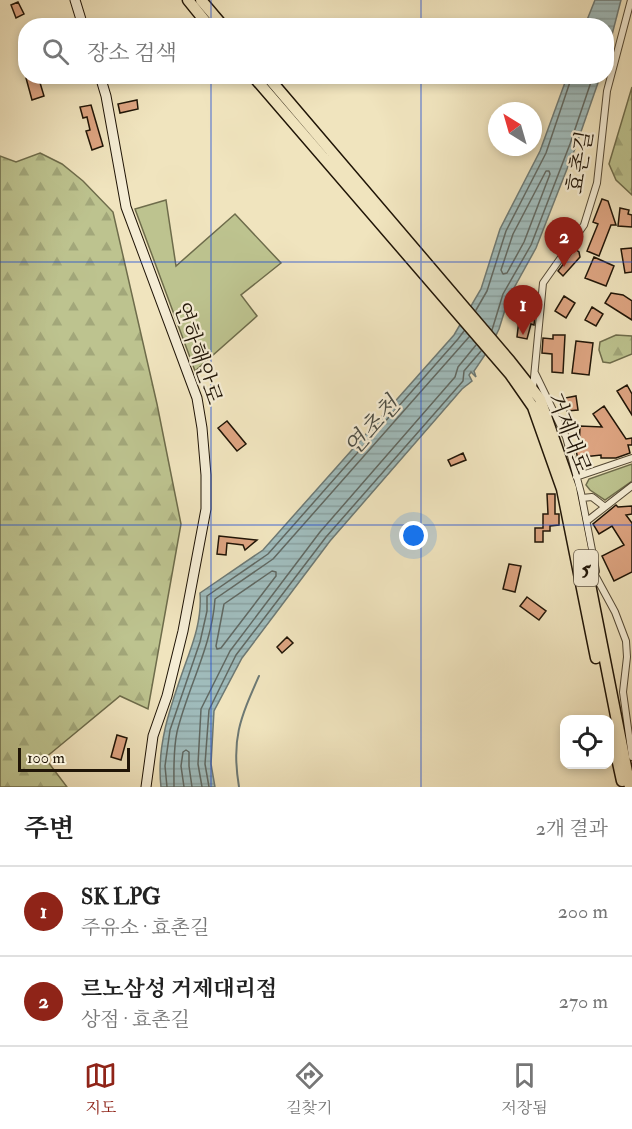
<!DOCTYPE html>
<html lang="ko">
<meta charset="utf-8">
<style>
body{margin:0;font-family:"IM FELL Double Pica","Noto Serif KR",serif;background:#f2f2f2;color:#222}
.controls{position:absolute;right:18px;bottom:18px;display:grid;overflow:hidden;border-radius:12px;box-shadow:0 3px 9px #0003}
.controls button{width:54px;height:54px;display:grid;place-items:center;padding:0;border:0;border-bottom:2px solid #e0e0e0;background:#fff;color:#222;font:30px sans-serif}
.compass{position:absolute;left:488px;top:102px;width:54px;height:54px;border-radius:50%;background:#fff;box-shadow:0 3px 9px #0003;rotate:323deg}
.scale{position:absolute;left:18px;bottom:15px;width:112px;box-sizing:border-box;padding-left:6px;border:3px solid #201507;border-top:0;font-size:16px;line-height:21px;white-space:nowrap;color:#201507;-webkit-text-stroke:4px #f5edd5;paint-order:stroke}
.you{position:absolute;left:414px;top:536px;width:21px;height:21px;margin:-15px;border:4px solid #fff;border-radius:50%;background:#1a73e8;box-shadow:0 0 0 9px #1a73e833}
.badge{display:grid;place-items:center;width:39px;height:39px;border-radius:50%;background:#8f2418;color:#fff;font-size:20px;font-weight:700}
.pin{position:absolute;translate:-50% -50px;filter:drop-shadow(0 2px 3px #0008)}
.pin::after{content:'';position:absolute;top:32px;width:21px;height:18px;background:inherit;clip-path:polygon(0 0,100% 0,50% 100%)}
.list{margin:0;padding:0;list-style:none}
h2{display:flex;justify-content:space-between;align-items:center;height:78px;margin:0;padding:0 24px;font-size:26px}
h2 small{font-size:20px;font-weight:400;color:#767676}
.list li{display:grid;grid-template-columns:39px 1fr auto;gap:18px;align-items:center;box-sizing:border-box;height:90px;padding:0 24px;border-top:2px solid #e0e0e0}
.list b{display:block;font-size:22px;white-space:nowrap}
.list p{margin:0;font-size:20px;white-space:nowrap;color:#767676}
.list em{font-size:20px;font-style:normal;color:#767676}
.icon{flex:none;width:33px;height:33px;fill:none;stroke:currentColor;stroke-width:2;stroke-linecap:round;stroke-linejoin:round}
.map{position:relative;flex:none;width:632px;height:787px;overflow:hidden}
.search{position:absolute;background:#fff;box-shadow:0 3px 9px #0003;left:18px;right:18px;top:18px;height:66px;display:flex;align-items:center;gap:15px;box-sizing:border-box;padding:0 21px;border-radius:24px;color:#767676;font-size:22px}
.sheet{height:258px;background:#fff}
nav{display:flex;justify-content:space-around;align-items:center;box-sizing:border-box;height:84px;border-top:2px solid #e0e0e0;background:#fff;font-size:16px;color:#767676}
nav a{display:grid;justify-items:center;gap:3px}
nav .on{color:#8f2418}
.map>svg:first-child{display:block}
.green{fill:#bdc38f;stroke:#6e6c4b;stroke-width:1.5}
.forest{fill:url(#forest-firs);stroke:#6e6c4b;stroke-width:1.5}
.water{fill:url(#water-rules);stroke:#6d7974;stroke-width:1.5}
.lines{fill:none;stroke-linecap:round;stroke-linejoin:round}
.shore{stroke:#606862;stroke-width:1.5}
.stream{stroke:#6d7974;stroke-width:2}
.building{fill:#dda481;stroke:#201507;stroke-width:1.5}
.street-casing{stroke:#544935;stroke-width:8}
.secondary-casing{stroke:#201507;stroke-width:11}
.primary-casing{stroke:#201507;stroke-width:13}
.street{stroke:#f5edd5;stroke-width:6}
.secondary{stroke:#f5edd5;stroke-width:9}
.primary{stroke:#f0e4be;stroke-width:10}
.grid{fill:none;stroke:#1d4ed8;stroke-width:1.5;stroke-opacity:0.55}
.labels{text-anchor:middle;stroke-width:4.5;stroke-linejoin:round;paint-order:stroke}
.shield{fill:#f5edd5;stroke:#605645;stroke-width:1.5}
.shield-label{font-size:21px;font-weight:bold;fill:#201507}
.street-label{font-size:22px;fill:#201507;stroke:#f5edd5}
.water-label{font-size:24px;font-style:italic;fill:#4d4f46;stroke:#f5edd5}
</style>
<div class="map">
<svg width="632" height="787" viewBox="0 0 632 787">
<defs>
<pattern id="forest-firs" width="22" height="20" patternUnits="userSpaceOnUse" patternTransform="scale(1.5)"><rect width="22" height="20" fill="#bdc38f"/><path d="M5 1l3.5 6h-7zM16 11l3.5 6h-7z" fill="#a2a77a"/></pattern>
<pattern id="water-rules" width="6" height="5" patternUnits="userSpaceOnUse" patternTransform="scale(1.5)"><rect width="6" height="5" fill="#a0bcbc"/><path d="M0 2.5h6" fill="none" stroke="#8aa1a0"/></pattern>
</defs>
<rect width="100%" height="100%" fill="#f0e4be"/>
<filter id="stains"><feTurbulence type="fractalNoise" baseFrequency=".00333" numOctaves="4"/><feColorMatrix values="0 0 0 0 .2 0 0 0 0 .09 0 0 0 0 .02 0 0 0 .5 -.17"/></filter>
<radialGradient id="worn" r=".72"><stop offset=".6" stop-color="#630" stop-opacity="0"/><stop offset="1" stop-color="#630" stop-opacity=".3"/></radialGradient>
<!-- green -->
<path class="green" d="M 166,200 L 176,266 L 235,214 L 281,263 L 241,295 L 257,316 L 195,371 L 135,209 Z
M 632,464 L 632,481 L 605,500 L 590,490 L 586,485 L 589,479 Z"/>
<!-- forest -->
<path class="forest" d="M 632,87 L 632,195 L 616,180 L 609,164 Z
M 40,153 L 62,164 L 83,181 L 113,212 L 157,404 L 181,524 L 148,709 L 120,696 L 45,758 L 67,787 L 0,787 L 0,156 L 16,162 Z
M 616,335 L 632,336 L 632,354 L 610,363 L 603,362 L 599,350 L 600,342 Z"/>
<!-- water -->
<path class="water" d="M 595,0 L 621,0 L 607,54 L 606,26 L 585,25 Z
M 567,77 L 600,77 L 576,146 L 536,248 L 509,297 L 499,329 L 491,346 L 474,371 L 476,377 L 471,372 L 469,375 L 472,381 L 462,389 L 330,541 L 242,658 L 214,711 L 211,764 L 215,787 L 161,787 C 156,745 171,705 185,665 C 194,641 202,618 200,593 L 263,550 L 454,335 L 481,289 L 500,229 L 540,151 Z"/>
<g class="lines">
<!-- shore -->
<path class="shore" d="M 546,171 L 549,171 L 550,174 L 524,242 L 507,273 L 503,274 L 501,270 L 513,234 Z
M 476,310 L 487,291 L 506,231 L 546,153 L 572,76
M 492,330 L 503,294 L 531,245 L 570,144 L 593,76
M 272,571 L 276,572 L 276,576 L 221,648 L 217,649 L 216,646 L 224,604 Z
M 167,787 L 165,766 L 170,730 L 200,642 L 207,611 L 207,596 L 268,554 L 458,339 L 464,331
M 174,787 C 174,768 173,751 177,732 C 188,687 212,646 215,599 L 273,559 L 469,337
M 184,787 L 181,766 L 183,752 L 186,750 L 189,752 L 189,766 L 192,787
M 202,787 L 198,764 L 201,709 L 230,651 L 320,532 L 455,377 L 458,367 L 476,345
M 209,787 L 205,764 L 209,710 L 236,655 L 326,537 L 463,381 L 464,371 L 481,351"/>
<!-- stream -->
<path class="stream" d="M 239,787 C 231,739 240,719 259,676"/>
</g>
<!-- building -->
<path class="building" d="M 18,2 L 24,14 L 16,18 L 11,5 Z
M 32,76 L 38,76 L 44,96 L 32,100 L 26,78 Z
M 137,100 L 138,109 L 120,113 L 118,104 Z
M 91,105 L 103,146 L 92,150 L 86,131 L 90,130 L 87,117 L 83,118 L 80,107 Z
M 602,199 L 608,201 L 616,225 L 611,225 L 599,256 L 587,251 L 598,224 L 593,222 Z
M 620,208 L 629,210 L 628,214 L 632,215 L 632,227 L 618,226 Z
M 632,248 L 632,272 L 625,273 L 621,249 Z
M 575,249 L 579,252 L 580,257 L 563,276 L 558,271 Z
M 594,257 L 614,266 L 606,286 L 585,278 Z
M 611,293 L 623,295 L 632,301 L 632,320 L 605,303 Z
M 564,296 L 575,303 L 566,318 L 555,311 Z
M 592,307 L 603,314 L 596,326 L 585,320 Z
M 520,311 L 535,315 L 534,325 L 531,324 L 527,339 L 517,337 Z
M 553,335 L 565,335 L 563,373 L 552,372 L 552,354 L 542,353 L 543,338 L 553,339 Z
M 576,341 L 593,343 L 589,375 L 572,373 Z
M 627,385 L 632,394 L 632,415 L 617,391 Z
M 576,396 L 578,410 L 567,411 L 565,398 Z
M 604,406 L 626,439 L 632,438 L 632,445 L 628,445 L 630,453 L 616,458 L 601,458 L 601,455 L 583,457 L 584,465 L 579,465 L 576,450 L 579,450 L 580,426 L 602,427 L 593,414 Z
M 227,421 L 246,444 L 237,451 L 218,428 Z
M 463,453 L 466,460 L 451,466 L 448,460 Z
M 547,494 L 555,494 L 555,514 L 559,514 L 559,525 L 550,526 L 550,531 L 543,531 L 543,542 L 535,542 L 535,528 L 543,528 L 543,514 L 548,514 Z
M 616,505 L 618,507 L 632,506 L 632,514 L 626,515 L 632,523 L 632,572 L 614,581 L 602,556 L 624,545 L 612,526 L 599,534 L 593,524 Z
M 219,536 L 257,540 L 245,550 L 243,545 L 227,543 L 226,555 L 217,554 Z
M 509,564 L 521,566 L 515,592 L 503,589 Z
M 527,597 L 546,611 L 539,620 L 520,606 Z
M 287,637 L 293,643 L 282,653 L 277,647 Z
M 117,735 L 127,738 L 121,760 L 111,757 Z"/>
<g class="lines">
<defs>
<path id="street" d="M 535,373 L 566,437 L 581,493 L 596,571
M 533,388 L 543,283 L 584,225 L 597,183 L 607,91 L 631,0
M 576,477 L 632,458
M 582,498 L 592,497 L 605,507
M 587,521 L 632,486
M 589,564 L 615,612 L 626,641 L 627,657 L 623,692 L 632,757"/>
<path id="secondary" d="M 75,0 L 83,26
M 100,76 L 106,96 L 126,207 L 197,398 L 202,428 L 206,475 L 206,509 L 183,631 L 167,696 L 153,736 L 146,787"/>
<path id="primary" d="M 188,0 L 209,26
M 201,0 L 223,26
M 253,76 L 510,374 L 533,407 L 562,489 L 596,658
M 267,76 L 510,361 L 540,399 L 571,488 L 630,787
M 610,726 L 622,781"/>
</defs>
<!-- street casing -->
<use href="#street" class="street-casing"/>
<!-- secondary casing -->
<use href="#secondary" class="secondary-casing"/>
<!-- primary casing -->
<use href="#primary" class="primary-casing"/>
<!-- street -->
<use href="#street" class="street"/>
<!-- secondary -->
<use href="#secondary" class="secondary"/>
<!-- primary -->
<use href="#primary" class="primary"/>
</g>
<!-- grid -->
<path class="grid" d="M 211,0 L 211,26M 421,0 L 421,26M 211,76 L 211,787M 421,76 L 421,787M 0,262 L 632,262M 0,525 L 632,525"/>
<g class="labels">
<!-- shield labels -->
<rect class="shield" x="574" y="550" width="24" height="36" rx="4.5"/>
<g class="shield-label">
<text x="586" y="575">5</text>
</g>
<!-- street labels -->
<g class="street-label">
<text transform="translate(579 162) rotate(-80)" y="8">효촌길</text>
<text transform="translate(199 353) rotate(71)" y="8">연하해안로</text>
<text transform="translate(570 433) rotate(69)" y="8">거제대로</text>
</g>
<!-- water labels -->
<g class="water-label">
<text transform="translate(372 426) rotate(-48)" y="8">연초천</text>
</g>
</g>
<rect width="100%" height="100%" filter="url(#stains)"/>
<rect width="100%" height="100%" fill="url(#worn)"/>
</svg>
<div class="controls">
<button><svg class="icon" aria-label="locate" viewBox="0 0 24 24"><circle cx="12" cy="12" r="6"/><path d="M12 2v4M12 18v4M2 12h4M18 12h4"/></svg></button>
</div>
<svg class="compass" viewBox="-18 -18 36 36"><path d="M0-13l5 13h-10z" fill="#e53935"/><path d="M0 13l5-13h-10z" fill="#767676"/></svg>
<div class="scale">100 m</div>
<div class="you"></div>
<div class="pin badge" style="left:523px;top:335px">1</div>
<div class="pin badge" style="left:564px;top:267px">2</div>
<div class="search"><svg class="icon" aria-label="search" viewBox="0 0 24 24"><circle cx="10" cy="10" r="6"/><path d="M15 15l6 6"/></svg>장소 검색</div>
</div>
<section class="sheet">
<h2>주변<small>2개 결과</small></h2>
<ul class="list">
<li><span class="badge">1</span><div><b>SK LPG</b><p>주유소 · 효촌길</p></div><em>200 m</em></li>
<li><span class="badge">2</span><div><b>르노삼성 거제대리점</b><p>상점 · 효촌길</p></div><em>270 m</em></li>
</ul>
</section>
<nav>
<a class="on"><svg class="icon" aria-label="map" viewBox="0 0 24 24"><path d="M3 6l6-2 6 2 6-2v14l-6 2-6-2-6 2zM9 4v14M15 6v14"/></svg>지도</a>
<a><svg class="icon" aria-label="directions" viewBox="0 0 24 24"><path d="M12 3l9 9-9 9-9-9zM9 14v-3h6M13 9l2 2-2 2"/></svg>길찾기</a>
<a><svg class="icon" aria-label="saved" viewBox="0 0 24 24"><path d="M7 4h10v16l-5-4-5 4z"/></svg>저장됨</a>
</nav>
